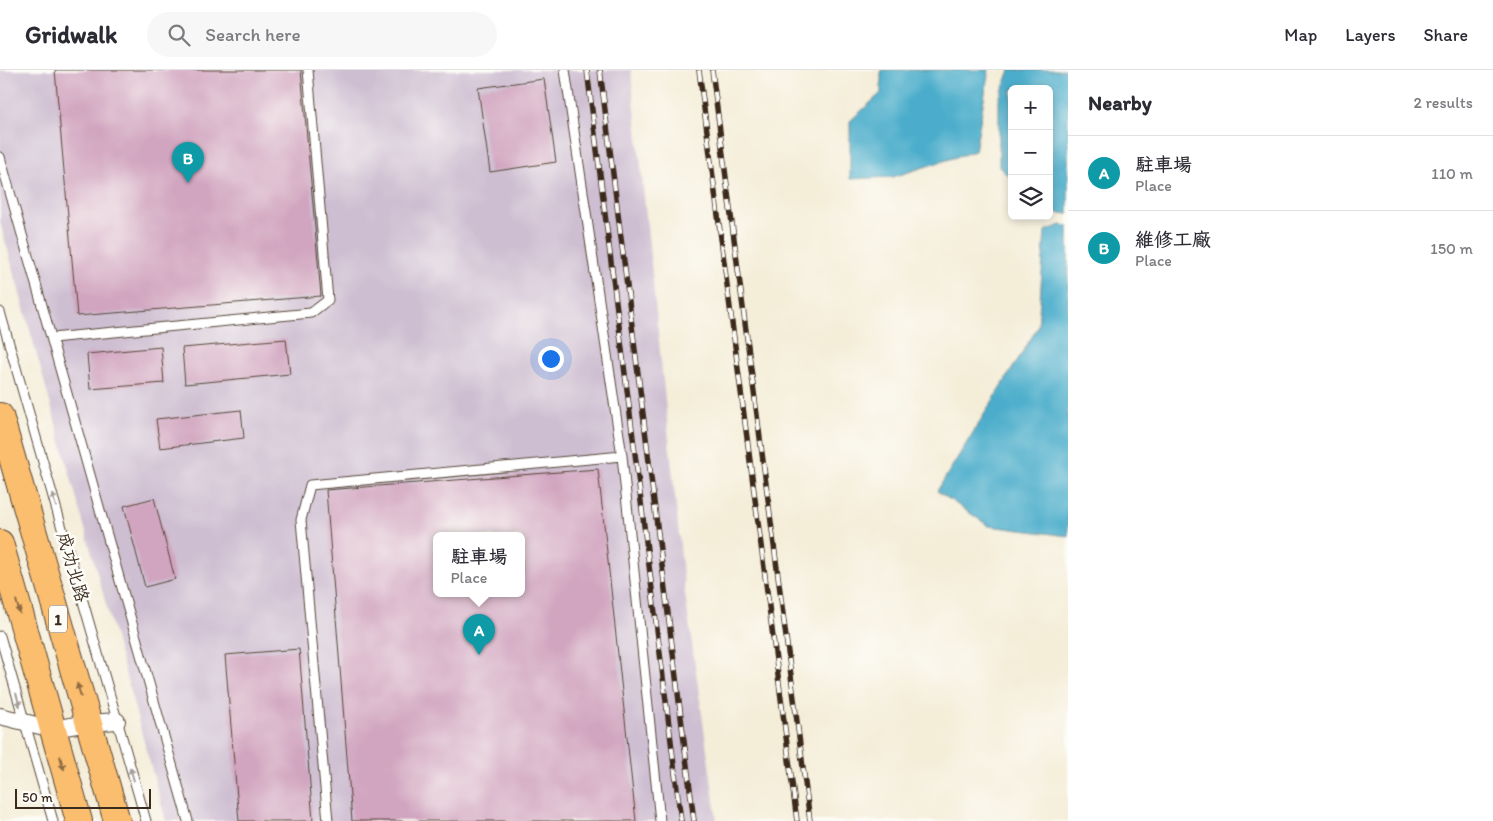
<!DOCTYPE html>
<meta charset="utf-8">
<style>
body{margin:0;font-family:Itim,"LXGW WenKai TC",sans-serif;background:#f7f7f7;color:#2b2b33}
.controls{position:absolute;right:15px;top:15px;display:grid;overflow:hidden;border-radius:8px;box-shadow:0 2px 8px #0003}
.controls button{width:45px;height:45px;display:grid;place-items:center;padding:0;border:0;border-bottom:1px solid #e1e1e2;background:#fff;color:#2b2b33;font:25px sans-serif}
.scale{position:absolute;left:15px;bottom:12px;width:136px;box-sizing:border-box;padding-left:5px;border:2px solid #3b2a1e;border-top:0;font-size:14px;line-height:18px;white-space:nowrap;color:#3b2a1e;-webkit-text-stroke:4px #fdfcf7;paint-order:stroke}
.you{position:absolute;left:550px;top:288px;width:18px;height:18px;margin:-12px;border:4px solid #fff;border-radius:50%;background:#1a73e8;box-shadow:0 0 0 8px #1a73e833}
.badge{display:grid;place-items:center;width:32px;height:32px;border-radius:50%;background:#0b8043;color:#fff;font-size:16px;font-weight:700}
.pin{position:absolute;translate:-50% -41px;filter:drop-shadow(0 1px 2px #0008)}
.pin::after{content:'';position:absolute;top:26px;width:18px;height:15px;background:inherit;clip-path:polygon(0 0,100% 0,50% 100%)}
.popup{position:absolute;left:433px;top:462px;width:92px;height:65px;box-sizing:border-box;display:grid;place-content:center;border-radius:8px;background:#fff;filter:drop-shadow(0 1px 4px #0005);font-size:16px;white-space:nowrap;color:#7c7c81}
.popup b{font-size:19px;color:#2b2b33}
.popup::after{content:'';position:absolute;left:50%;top:100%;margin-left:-10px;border:10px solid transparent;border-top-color:#fff}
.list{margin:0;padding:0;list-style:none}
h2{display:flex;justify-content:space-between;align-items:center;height:65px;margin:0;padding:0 20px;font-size:21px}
h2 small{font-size:16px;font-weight:400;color:#7c7c81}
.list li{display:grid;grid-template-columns:32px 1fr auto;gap:15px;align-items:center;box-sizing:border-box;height:75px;padding:0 20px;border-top:1px solid #e1e1e2}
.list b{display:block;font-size:19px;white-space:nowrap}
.list p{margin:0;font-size:16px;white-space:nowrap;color:#7c7c81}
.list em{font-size:16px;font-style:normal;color:#7c7c81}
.icon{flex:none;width:28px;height:28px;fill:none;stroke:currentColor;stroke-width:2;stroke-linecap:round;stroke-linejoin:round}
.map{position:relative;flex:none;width:1068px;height:751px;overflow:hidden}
header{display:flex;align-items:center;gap:30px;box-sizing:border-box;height:70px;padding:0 25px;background:#fff;border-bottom:1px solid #e1e1e2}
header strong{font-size:24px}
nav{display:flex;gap:28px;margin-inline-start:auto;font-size:18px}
.search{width:350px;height:45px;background:#f7f7f7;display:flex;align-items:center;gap:12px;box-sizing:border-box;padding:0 18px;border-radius:28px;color:#7c7c81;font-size:19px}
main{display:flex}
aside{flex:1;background:#fff}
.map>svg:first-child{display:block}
.industrial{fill:#cebed1;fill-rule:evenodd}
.water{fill:#4cadcb;stroke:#446c74}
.building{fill:#d1a5c0;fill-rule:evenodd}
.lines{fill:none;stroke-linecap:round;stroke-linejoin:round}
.service-casing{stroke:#57473a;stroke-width:11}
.minor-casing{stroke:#57473a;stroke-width:18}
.primary-casing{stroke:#57473a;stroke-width:28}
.service{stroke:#fff;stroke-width:9}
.minor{stroke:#fff;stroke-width:16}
.primary{stroke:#fbbd6e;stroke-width:26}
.rail-casing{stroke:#3b2a1e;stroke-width:5.5}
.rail{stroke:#fdfcf7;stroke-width:4;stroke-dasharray:11;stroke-linecap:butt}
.oneway{fill:#a79f9a}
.oneway2{fill:#916c42}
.labels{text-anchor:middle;stroke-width:5;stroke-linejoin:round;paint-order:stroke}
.shield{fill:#fdfcf7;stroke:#75695f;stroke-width:1}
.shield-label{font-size:16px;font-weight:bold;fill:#3b2a1e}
.street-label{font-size:18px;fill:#3b2a1e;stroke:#fdfcf7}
</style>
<header>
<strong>Gridwalk</strong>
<div class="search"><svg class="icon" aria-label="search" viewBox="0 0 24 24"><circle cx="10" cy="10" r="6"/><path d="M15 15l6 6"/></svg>Search here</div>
<nav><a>Map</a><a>Layers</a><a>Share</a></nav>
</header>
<main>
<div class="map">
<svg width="1068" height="751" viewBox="0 0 1068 751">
<rect width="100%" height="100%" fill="#fdfcf7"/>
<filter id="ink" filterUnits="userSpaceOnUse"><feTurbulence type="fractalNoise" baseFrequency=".02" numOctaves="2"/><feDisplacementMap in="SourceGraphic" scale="10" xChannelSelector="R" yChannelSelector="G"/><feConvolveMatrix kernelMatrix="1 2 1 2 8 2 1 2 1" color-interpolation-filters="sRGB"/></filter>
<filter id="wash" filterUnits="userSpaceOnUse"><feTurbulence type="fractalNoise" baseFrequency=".0096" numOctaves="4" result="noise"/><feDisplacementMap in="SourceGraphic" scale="20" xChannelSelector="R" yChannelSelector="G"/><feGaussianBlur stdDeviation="1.12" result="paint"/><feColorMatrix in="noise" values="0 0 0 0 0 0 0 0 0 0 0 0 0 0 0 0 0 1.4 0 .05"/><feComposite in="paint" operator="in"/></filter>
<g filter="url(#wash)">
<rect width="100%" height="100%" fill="#f4edd8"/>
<!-- industrial -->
<path class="industrial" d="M 0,0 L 631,0 L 685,524 L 717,751 L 166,751 L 0,152 ZM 436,466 L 522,466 L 522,524 L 436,524 Z"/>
<!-- water -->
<path class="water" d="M 881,0 L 989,0 L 975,81 L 893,107 L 850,109 L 850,51 L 881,23 Z
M 1010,0 L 1068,0 L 1068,144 L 1049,142 L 1049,19 L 1012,19 L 1012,109 L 999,97 L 999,29 Z
M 1061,155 L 1068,156 L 1068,466 L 989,456 L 937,421 L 1038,257 L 1045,161 Z"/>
<g id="blocks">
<!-- building -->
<path class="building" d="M 55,0 L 301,0 L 321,226 L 77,246 Z
M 544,9 L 556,92 L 490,102 L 478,18 Z
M 286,269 L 290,304 L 185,314 L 182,278 Z
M 161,277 L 164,313 L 90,319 L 87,284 Z
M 241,340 L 244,368 L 160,378 L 156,349 Z
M 598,399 L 636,751 L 352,751 L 326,420 ZM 436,466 L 522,466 L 522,524 L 436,524 Z
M 154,428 L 175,509 L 145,517 L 124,436 Z
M 299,579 L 313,751 L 239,751 L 225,585 Z"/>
</g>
</g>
<g filter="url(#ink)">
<use href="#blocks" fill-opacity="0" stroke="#57473a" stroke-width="1"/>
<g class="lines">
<defs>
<path id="service" d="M 565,0 L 622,386 L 660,751
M 0,87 L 188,751
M 0,242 L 146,751
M 52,268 L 311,243 L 328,230 L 308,0
M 0,566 L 53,751
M 328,751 L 301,450 L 310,415 L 622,386"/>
<path id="minor" d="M 0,646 L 52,659 L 89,653 L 117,651"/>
<path id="primary" d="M 0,346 L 117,751
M 0,473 L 79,751"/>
</defs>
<!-- service casing -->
<use href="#service" class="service-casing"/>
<!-- minor casing -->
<use href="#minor" class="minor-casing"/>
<!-- primary casing -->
<use href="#primary" class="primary-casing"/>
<!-- service -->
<use href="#service" class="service"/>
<!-- minor -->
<use href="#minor" class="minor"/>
<!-- primary -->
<use href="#primary" class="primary"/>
<defs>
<path id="rail" d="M 587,0 L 681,751
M 600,0 L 694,751
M 699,0 L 797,751
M 712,0 L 810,751"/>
</defs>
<!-- rail casing -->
<use href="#rail" class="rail-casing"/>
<!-- rail -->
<use href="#rail" class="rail"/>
</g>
<!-- one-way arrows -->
<defs><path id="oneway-solid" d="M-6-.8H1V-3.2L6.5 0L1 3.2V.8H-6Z" transform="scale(1.25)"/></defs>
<g class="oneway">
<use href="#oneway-solid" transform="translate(54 430) rotate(-106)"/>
<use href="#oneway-solid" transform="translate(18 630) rotate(74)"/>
<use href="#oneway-solid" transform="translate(132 704) rotate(-106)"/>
</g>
<g class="oneway2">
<use href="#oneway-solid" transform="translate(18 537) rotate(74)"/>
<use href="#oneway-solid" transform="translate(79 620) rotate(-106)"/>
<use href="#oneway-solid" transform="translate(62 693) rotate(73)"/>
</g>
</g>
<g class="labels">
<!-- shield labels -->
<rect class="shield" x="49" y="535.5" width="18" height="27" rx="4"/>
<g class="shield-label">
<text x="58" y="555">1</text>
</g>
<!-- street labels -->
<g class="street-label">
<text transform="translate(73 497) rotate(74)" y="6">成功北路</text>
</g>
</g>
</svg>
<div class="controls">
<button>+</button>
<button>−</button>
<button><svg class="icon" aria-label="layers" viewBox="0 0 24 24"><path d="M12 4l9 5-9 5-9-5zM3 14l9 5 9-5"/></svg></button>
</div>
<div class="scale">50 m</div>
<div class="you"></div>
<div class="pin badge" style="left:479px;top:585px;background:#0f9aa8">A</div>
<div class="popup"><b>駐車場</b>Place</div>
<div class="pin badge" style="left:188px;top:113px;background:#0f9aa8">B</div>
</div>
<aside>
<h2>Nearby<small>2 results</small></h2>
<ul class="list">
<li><span class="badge" style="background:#0f9aa8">A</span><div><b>駐車場</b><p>Place</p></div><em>110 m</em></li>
<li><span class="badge" style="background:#0f9aa8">B</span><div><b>維修工廠</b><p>Place</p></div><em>150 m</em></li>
</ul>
</aside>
</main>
